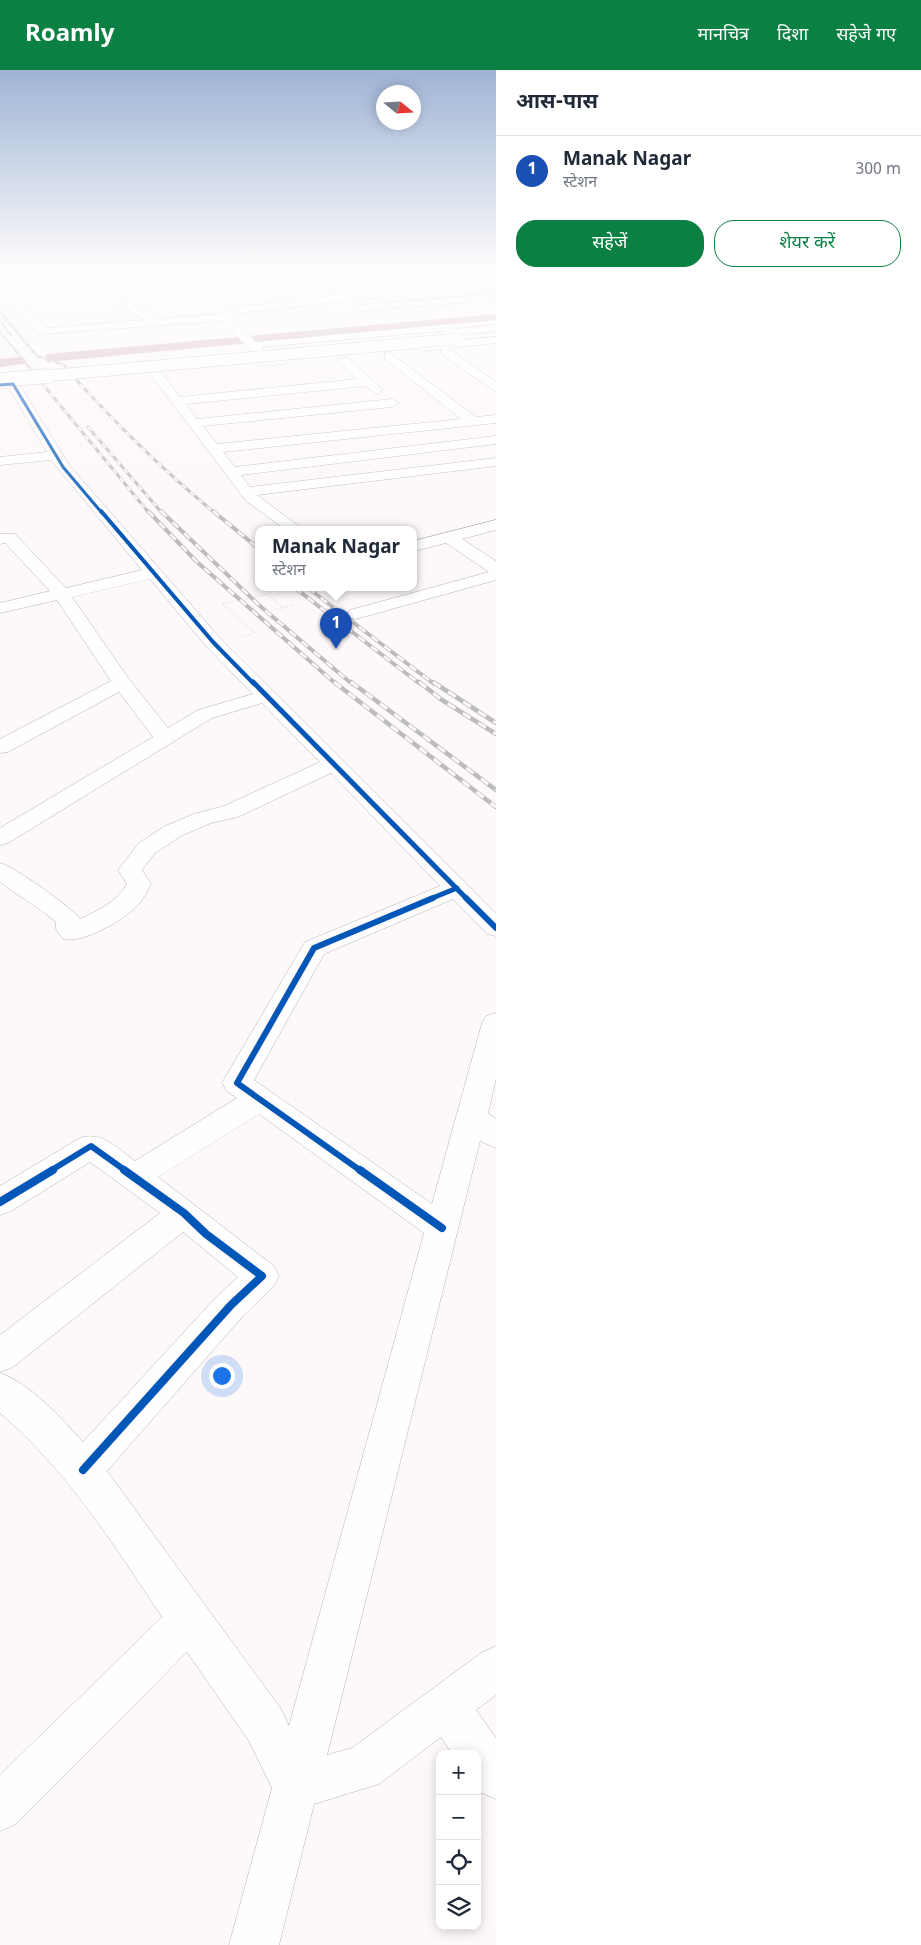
<!DOCTYPE html>
<html lang="hi">
<meta charset="utf-8">
<style>
body{margin:0;font-family:Georgia,"Noto Sans Devanagari",serif;background:#f6f6f7;color:#1f2937}
.controls{position:absolute;right:15px;bottom:15px;display:grid;overflow:hidden;border-radius:10px;box-shadow:0 2px 12px #0003}
.controls button{width:45px;height:45px;display:grid;place-items:center;padding:0;border:0;border-bottom:1px solid #e0e1e3;background:#fff;color:#1f2937;font:25px sans-serif}
.compass{position:absolute;left:376px;top:15px;width:45px;height:45px;border-radius:50%;background:#fff;box-shadow:0 2px 12px #0003;rotate:108deg}
.you{position:absolute;left:221px;top:1305px;width:18px;height:18px;margin:-12px;border:4px solid #fff;border-radius:50%;background:#1a73e8;box-shadow:0 0 0 8px #1a73e833}
.badge{display:grid;place-items:center;width:32px;height:32px;border-radius:50%;background:#0b8043;color:#fff;font-size:16px;font-weight:700}
.pin{position:absolute;translate:-50% -41px;filter:drop-shadow(0 1px 2px #0008)}
.pin::after{content:'';position:absolute;top:26px;width:18px;height:15px;background:inherit;clip-path:polygon(0 0,100% 0,50% 100%)}
.popup{position:absolute;left:255px;top:456px;width:162px;height:65px;box-sizing:border-box;display:grid;place-content:center;border-radius:10px;background:#fff;filter:drop-shadow(0 1px 4px #0005);font-size:16px;white-space:nowrap;color:#747a83}
.popup b{font-size:19px;color:#1f2937}
.popup::after{content:'';position:absolute;left:50%;top:100%;margin-left:-10px;border:10px solid transparent;border-top-color:#fff}
.list{margin:0;padding:0;list-style:none}
h2{display:flex;justify-content:space-between;align-items:center;height:65px;margin:0;padding:0 20px;font-size:21px}
h2 small{font-size:16px;font-weight:400;color:#747a83}
.list li{display:grid;grid-template-columns:32px 1fr auto;gap:15px;align-items:center;box-sizing:border-box;height:70px;padding:0 20px;border-top:1px solid #e0e1e3}
.list b{display:block;font-size:19px;white-space:nowrap}
.list p{margin:0;font-size:16px;white-space:nowrap;color:#747a83}
.list em{font-size:16px;font-style:normal;color:#747a83}
.actions{display:flex;gap:10px;padding:15px 20px}
.actions a{flex:1;padding:11px 0;border:1px solid #0b8043;border-radius:20px;text-align:center;font-size:18px;color:#0b8043}
.actions .main{background:#0b8043;color:#fff}
.icon{flex:none;width:28px;height:28px;fill:none;stroke:currentColor;stroke-width:2;stroke-linecap:round;stroke-linejoin:round}
.map{position:relative;flex:none;width:496px;height:1875px;overflow:hidden}
header{display:flex;align-items:center;gap:30px;box-sizing:border-box;height:70px;padding:0 25px;background:#0b8043;color:#fff}
header strong{font-size:24px}
nav{display:flex;gap:28px;margin-inline-start:auto;font-size:18px}
main{display:flex}
aside{flex:1;background:#fff}
.map>svg:first-child{display:block}
.lines{fill:none;stroke-linecap:round;stroke-linejoin:round}
.canal{fill:#d2b3b9;fill-rule:evenodd}
.minor-casing{stroke:#b7b2b3;stroke-width:1}
.highway-casing{stroke:#b7b2b3;stroke-width:1}
.path{stroke:#dad9da;stroke-width:2;stroke-dasharray:0.5 2;stroke-linecap:butt}
.minor{fill:#fffefe;fill-rule:evenodd}
.highway{fill:#fffefe;fill-rule:evenodd}
.rail-far3-casing{stroke:#bdbcbd;stroke-width:2}
.rail-far2-casing{stroke:#bdbcbd;stroke-width:3}
.rail-far1-casing{stroke:#bdbcbd;stroke-width:4}
.rail-casing{stroke:#bdbcbd;stroke-width:4.5}
.rail-far3{stroke:#fef7f8;stroke-width:1;stroke-dasharray:4.5;stroke-linecap:butt}
.rail-far2{stroke:#fef7f8;stroke-width:2;stroke-dasharray:5.5;stroke-linecap:butt}
.rail-far1{stroke:#fef7f8;stroke-width:2.5;stroke-dasharray:8;stroke-linecap:butt}
.rail{stroke:#fef7f8;stroke-width:3;stroke-dasharray:9;stroke-linecap:butt}
.highway-bridge-far1-casing{stroke:#b7b2b3;stroke-width:12;stroke-linecap:butt}
.highway-bridge-casing{stroke:#b7b2b3;stroke-width:15;stroke-linecap:butt}
.path-bridge{stroke:#dad9da;stroke-width:2;stroke-dasharray:0.5 2;stroke-linecap:butt}
.highway-bridge-far1{stroke:#fffefe;stroke-width:11}
.highway-bridge{stroke:#fffefe;stroke-width:14}
.cycleway-far4-casing{stroke:#fef7f8;stroke-width:5}
.cycleway-far3-casing{stroke:#fef7f8;stroke-width:5.5}
.cycleway-far2-casing{stroke:#fef7f8;stroke-width:8}
.cycleway-far1-casing{stroke:#fef7f8;stroke-width:9}
.cycleway-casing{stroke:#fef7f8;stroke-width:11}
.cycleway-far4{stroke:#0057b8;stroke-width:3}
.cycleway-far3{stroke:#0057b8;stroke-width:4}
.cycleway-far2{stroke:#0057b8;stroke-width:5}
.cycleway-far1{stroke:#0057b8;stroke-width:6}
.cycleway{stroke:#0057b8;stroke-width:8}
</style>
<header>
<strong>Roamly</strong>
<nav><a>मानचित्र</a><a>दिशा</a><a>सहेजे गए</a></nav>
</header>
<main>
<div class="map">
<svg width="496" height="1875" viewBox="0 0 496 1875">
<rect width="100%" height="100%" fill="#fdf8f9"/>
<g class="lines">
<!-- canal -->
<path class="canal" d="M 496,244 L 496,250 L 48,292 L 42,288 L 48,284 Z
M 20,287 L 24,288 L 26,291 L 24,294 L 0,297 L 0,289 Z"/>
<defs>
<path id="minor" d="M 368,199 C 377,198 381,200 387,207 L 381,212 L 406,212 L 415,199 L 425,199 L 413,217 L 390,220 L 389,223 L 372,228 L 241,243 L 230,246 L 256,272 L 452,254 L 458,257 L 452,260 L 261,277 L 271,287 L 290,285 L 296,289 C 290,295 272,296 264,294 L 222,251 L 39,264 L 0,222 L 0,213 L 4,214 L 46,258 L 145,250 L 119,235 L 118,233 L 123,230 L 158,249 L 218,244 L 240,237 L 379,219 L 368,213 L 375,207 L 368,203 Z
M 496,224 L 496,230 L 360,241 L 355,238 L 360,235 Z
M 496,267 L 496,273 L 448,278 L 496,312 L 496,322 L 441,284 L 441,279 L 423,281 L 417,277 L 423,273 Z
M 389,282 L 476,347 L 496,345 L 496,353 L 223,382 L 235,397 L 496,366 L 496,374 L 241,405 L 250,417 L 496,388 L 496,396 L 257,425 L 304,460 L 286,460 L 246,431 L 148,301 L 154,297 L 158,298 L 180,327 L 357,309 L 338,291 L 344,287 L 348,288 L 383,320 L 377,324 L 365,316 L 186,334 L 197,349 L 392,329 L 399,333 L 392,337 L 203,356 L 217,374 L 461,349 L 385,289 L 385,283 Z
M 13,310 L 19,314 L 69,395 L 220,568 L 496,843 L 496,866 L 487,864 L 453,829 L 324,884 L 254,1010 L 432,1134 L 482,953 L 486,946 L 496,943 L 496,1009 L 488,1043 L 496,1049 L 496,1078 L 480,1071 L 327,1685 L 352,1678 L 481,1583 L 496,1576 L 496,1625 L 476,1640 L 496,1668 L 496,1729 L 480,1722 L 477,1719 L 477,1684 L 452,1684 L 441,1667 L 379,1714 L 314,1734 L 279,1875 L 229,1875 L 272,1718 L 249,1671 L 187,1582 L 16,1754 L 0,1761 L 0,1705 L 162,1547 C 114,1475 67,1400 0,1343 L 0,1303 C 32,1315 60,1347 83,1372 L 219,1224 L 238,1207 L 183,1162 L 13,1297 L 0,1302 L 0,1265 L 160,1143 L 90,1092 L 11,1141 L 0,1145 L 0,1116 L 80,1068 C 102,1061 117,1078 135,1091 L 237,1028 L 227,1021 L 222,1013 L 305,872 L 440,816 L 331,703 L 238,747 L 211,753 L 181,766 L 155,783 L 142,800 L 151,814 C 147,822 143,830 136,837 C 122,851 82,874 63,869 L 56,859 L 56,852 C 39,837 18,826 0,812 L 0,793 C 13,796 73,838 80,849 C 97,841 117,832 127,814 L 118,800 L 139,773 L 165,756 L 194,744 L 224,736 L 320,692 L 262,633 L 212,648 L 8,773 L 0,775 L 0,758 L 153,667 L 119,622 L 8,682 L 0,683 L 0,669 L 111,611 L 57,530 L 0,543 L 0,533 L 50,521 L 5,473 L 0,474 L 0,464 L 15,464 L 66,518 L 142,500 L 51,390 L 0,395 L 0,387 L 47,382 L 9,318 L 0,319 L 0,311 ZM 150,509 L 206,576 L 253,624 L 198,640 L 168,658 L 129,609 L 72,527 ZM 259,1044 L 424,1163 L 289,1656 L 281,1639 L 107,1401 L 243,1246 L 274,1216 L 279,1206 L 274,1196 L 158,1107 Z
M 496,450 L 496,460 L 462,469 L 496,491 L 496,510 L 356,549 L 350,548 L 347,544 L 350,540 L 489,502 L 446,473 L 414,481 L 414,471 Z"/>
<path id="highway" d="M 496,255 L 496,261 L 445,266 L 439,263 L 445,260 Z"/>
</defs>
<!-- minor casing -->
<use href="#minor" class="minor-casing"/>
<!-- highway casing -->
<use href="#highway" class="highway-casing"/>
<!-- path -->
<path class="path" d="M 267,524 L 283,538
M 223,534 L 255,563 L 237,567
M 273,540 L 294,535"/>
<!-- minor -->
<use href="#minor" class="minor"/>
<!-- highway -->
<use href="#highway" class="highway"/>
<defs>
<path id="rail-far3" d="M 0,242 L 37,286 L 64,295 L 74,307
M 0,251 L 11,265
M 0,262 L 37,307"/>
<path id="rail-far2" d="M 36,306 L 149,443
M 73,306 C 117,355 164,401 215,443
M 88,357 L 162,443"/>
<path id="rail-far1" d="M 148,441 L 197,492 L 336,614
M 161,441 L 260,536 L 352,614
M 213,441 L 258,478
M 295,518 L 420,614
M 308,518 L 434,614"/>
<path id="rail" d="M 334,612 L 496,737
M 351,612 L 496,720
M 419,612 L 442,630 L 496,664
M 433,612 L 496,653"/>
</defs>
<!-- rail-far3 casing -->
<use href="#rail-far3" class="rail-far3-casing"/>
<!-- rail-far2 casing -->
<use href="#rail-far2" class="rail-far2-casing"/>
<!-- rail-far1 casing -->
<use href="#rail-far1" class="rail-far1-casing"/>
<!-- rail casing -->
<use href="#rail" class="rail-casing"/>
<!-- rail-far3 -->
<use href="#rail-far3" class="rail-far3"/>
<!-- rail-far2 -->
<use href="#rail-far2" class="rail-far2"/>
<!-- rail-far1 -->
<use href="#rail-far1" class="rail-far1"/>
<!-- rail -->
<use href="#rail" class="rail"/>
<defs>
<path id="highway-bridge-far1" d="M 34,307 L 457,269"/>
<path id="highway-bridge" d="M 0,310 L 48,306"/>
</defs>
<!-- highway-bridge-far1 casing -->
<use href="#highway-bridge-far1" class="highway-bridge-far1-casing"/>
<!-- highway-bridge casing -->
<use href="#highway-bridge" class="highway-bridge-casing"/>
<!-- path-bridge -->
<path class="path-bridge" d="M 223,534 L 267,524"/>
<!-- highway-bridge-far1 -->
<use href="#highway-bridge-far1" class="highway-bridge-far1"/>
<!-- highway-bridge -->
<use href="#highway-bridge" class="highway-bridge"/>
<defs>
<path id="cycleway-far4" d="M 0,315 L 13,314 L 63,397 L 102,443"/>
<path id="cycleway-far3" d="M 101,441 L 213,572 L 254,614"/>
<path id="cycleway-far2" d="M 253,612 L 467,829
M 430,829 L 457,818"/>
<path id="cycleway-far1" d="M 466,828 L 496,858
M 50,1101 L 91,1076 L 126,1101
M 361,1101 L 237,1013 L 314,878 L 433,828"/>
<path id="cycleway" d="M 360,1100 L 442,1158
M 0,1132 L 53,1100
M 83,1400 L 231,1235 L 262,1206 L 206,1164 L 184,1143 L 124,1100"/>
</defs>
<!-- cycleway-far4 casing -->
<use href="#cycleway-far4" class="cycleway-far4-casing"/>
<!-- cycleway-far3 casing -->
<use href="#cycleway-far3" class="cycleway-far3-casing"/>
<!-- cycleway-far2 casing -->
<use href="#cycleway-far2" class="cycleway-far2-casing"/>
<!-- cycleway-far1 casing -->
<use href="#cycleway-far1" class="cycleway-far1-casing"/>
<!-- cycleway casing -->
<use href="#cycleway" class="cycleway-casing"/>
<!-- cycleway-far4 -->
<use href="#cycleway-far4" class="cycleway-far4"/>
<!-- cycleway-far3 -->
<use href="#cycleway-far3" class="cycleway-far3"/>
<!-- cycleway-far2 -->
<use href="#cycleway-far2" class="cycleway-far2"/>
<!-- cycleway-far1 -->
<use href="#cycleway-far1" class="cycleway-far1"/>
<!-- cycleway -->
<use href="#cycleway" class="cycleway"/>
</g>
<!-- sky -->
<linearGradient id="sky" x2="0" y2="1"><stop stop-color="#9fb4d5"/><stop offset="0.43" stop-color="#fefcfc"/><stop offset="1" stop-color="#fefcfc" stop-opacity="0"/></linearGradient>
<rect width="496" height="461" fill="url(#sky)"/>
</svg>
<div class="controls">
<button>+</button>
<button>−</button>
<button><svg class="icon" aria-label="locate" viewBox="0 0 24 24"><circle cx="12" cy="12" r="6"/><path d="M12 2v4M12 18v4M2 12h4M18 12h4"/></svg></button>
<button><svg class="icon" aria-label="layers" viewBox="0 0 24 24"><path d="M12 4l9 5-9 5-9-5zM3 14l9 5 9-5"/></svg></button>
</div>
<svg class="compass" viewBox="-18 -18 36 36"><path d="M0-13l5 13h-10z" fill="#e53935"/><path d="M0 13l5-13h-10z" fill="#747a83"/></svg>
<div class="you"></div>
<div class="pin badge" style="left:336px;top:579px;background:#1a4fb4">1</div>
<div class="popup"><b>Manak Nagar</b>स्टेशन</div>
</div>
<aside>
<h2>आस-पास<small></small></h2>
<ul class="list">
<li><span class="badge" style="background:#1a4fb4">1</span><div><b>Manak Nagar</b><p>स्टेशन</p></div><em>300 m</em></li>
</ul>
<div class="actions"><a class="main">सहेजें</a><a>शेयर करें</a></div>
</aside>
</main>
